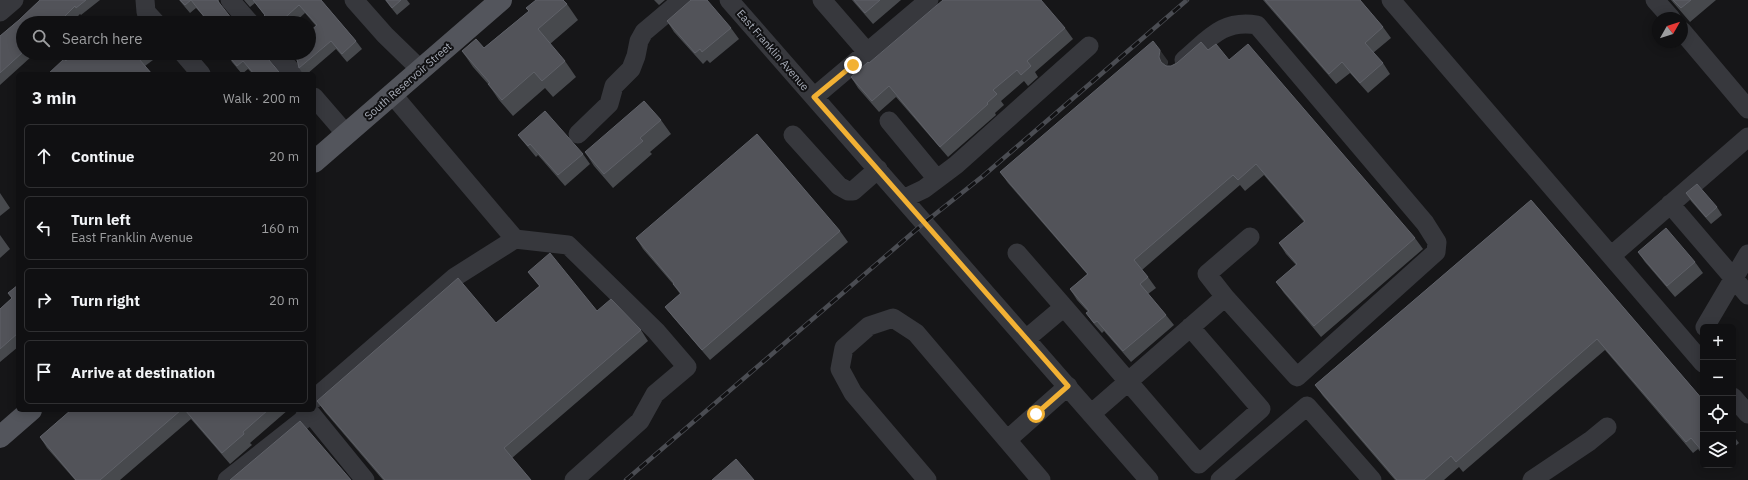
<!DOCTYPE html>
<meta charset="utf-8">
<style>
body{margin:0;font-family:"IBM Plex Sans",sans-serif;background:#1e1e20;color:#f1f3f6}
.controls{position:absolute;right:12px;bottom:12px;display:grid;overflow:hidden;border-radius:6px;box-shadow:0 2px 10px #0003}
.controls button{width:36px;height:36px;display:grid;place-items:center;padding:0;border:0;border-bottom:1px solid #303032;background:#101012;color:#f1f3f6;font:20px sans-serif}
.compass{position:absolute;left:1652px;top:12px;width:36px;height:36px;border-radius:50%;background:#101012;box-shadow:0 2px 10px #0003;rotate:51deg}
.stop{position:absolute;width:12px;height:12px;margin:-9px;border:3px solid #f2b134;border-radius:50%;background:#fff}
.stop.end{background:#f2b134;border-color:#fff;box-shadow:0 1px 4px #0008}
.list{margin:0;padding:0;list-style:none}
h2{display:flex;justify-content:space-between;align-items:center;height:52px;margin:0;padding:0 16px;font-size:17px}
h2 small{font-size:13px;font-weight:400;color:#9c9d9f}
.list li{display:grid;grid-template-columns:26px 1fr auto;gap:12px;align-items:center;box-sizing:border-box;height:64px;margin:0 8px 8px;padding:0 8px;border:1px solid #303032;border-radius:6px}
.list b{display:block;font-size:15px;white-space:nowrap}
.list p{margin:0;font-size:13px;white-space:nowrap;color:#9c9d9f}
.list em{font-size:13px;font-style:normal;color:#9c9d9f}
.icon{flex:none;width:22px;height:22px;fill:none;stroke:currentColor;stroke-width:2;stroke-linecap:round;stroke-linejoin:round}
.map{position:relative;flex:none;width:1748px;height:480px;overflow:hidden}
.search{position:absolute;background:#101012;box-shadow:0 2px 10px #0003;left:16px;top:16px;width:300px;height:44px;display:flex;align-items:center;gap:10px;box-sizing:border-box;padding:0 14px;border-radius:22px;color:#9c9d9f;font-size:15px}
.panel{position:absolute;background:#101012;box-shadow:0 2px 10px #0003;left:16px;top:72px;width:300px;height:340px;border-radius:6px}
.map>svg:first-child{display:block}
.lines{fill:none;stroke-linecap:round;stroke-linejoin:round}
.minor{stroke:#37383d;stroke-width:19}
.major{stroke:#53555c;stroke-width:22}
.rail-casing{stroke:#4a4c52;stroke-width:4.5}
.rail{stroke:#111113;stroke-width:3;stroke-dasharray:9;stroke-linecap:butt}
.wall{fill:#47494d}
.shaded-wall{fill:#2f3033}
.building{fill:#525359;stroke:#5f6168}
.route{stroke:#f2b134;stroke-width:5}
.labels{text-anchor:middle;stroke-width:4;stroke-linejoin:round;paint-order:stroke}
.street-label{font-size:11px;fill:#a8adb8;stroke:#111113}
</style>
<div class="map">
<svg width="1748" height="480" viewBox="0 0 1748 480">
<rect width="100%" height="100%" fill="#161618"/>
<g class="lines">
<!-- minor -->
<path class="minor" d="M 145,0 L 146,12 L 156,23
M 230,0 L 250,23
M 354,0 L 385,35 L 421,70
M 729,0 L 1149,480
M 822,0 L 868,53
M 1391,0 L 1703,363
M 1655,0 L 1671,18
M 0,12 L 14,0
M 1682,31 L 1748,109
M 183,53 L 201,74
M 276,53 L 294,74
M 1184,60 C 1208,40 1222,19 1257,25 L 1425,223 L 1437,242 L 1436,252 L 1297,377 L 1225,297
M 392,94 L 515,239 L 568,245 L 656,331 L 687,367 L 655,394 L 640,421 L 574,480
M 314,97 L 346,134
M 814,97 L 929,0
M 889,121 L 937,179
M 578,134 L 609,104 L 614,86 L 631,69 L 636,56 L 639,41 L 644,32 L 682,0
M 793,135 L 839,186 L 848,191 L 853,191 L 878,169
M 903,199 L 924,189 L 956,165 L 1089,46
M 1670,204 L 1748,295
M 1017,253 L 1064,307
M 1611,256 L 1748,137
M 1705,327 L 1748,254
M 1026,339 L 1064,307 L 1199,464 L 1261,409 L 1190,327
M 1733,397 L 1748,414
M 314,399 L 455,277 L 515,239
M 308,410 L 365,480
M 1091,414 L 1225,297 L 1207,274 L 1250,237
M 1007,440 L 1068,386
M 227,480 L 303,420 L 308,410
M 927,480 L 853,393 L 840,369 L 844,348 L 869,326 L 893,318 L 916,333 L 1041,480
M 1220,480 L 1307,406 L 1372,480
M 1532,480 L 1590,441 L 1607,427"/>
<!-- major -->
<path class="major" d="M 314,162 L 501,0
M 0,437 L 31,410"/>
<defs>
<path id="rail" d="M 626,480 L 924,223 L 983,176 L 1187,0"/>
</defs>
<!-- rail casing -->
<use href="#rail" class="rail-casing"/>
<!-- rail -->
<use href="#rail" class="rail"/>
</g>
<!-- wall -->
<path class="wall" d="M 40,0 L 100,0 L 81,15 L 80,14 L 71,23 L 23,23 L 23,53 L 37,53 L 32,56 L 0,85 L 0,87 L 0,36 L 19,20 Z
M 179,0 L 219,0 L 219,2 L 220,4 L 206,19 L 196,8 L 190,13 Z
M 244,0 L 321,0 L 356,41 L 362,49 L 347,62 L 336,49 L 307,74 L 303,74 L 299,68 L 297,61 L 290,53 L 309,53 L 316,26 L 305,13 L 294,23 L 257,23 L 265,16 L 255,3 L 250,7 Z
M 385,0 L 407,0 L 410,4 L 397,15 Z
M 654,0 L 665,0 L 659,5 Z
M 852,0 L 901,0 L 873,24 Z
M 1263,0 L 1360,0 L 1383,27 L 1391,38 L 1373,53 L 1383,63 L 1390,74 L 1368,93 L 1350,73 L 1336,84 Z
M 1671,0 L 1716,0 L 1690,22 Z
M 567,4 L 578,20 L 550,44 L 565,61 L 576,77 L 553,97 L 545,88 L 513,116 L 499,100 L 488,84 L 473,67 L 462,51 L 484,48 L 529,11 L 526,8 Z
M 667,21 L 731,28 L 739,39 L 710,63 L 707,60 L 703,64 L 674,32 Z
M 1065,28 L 1073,39 L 1035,72 L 1038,77 L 1028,86 L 1024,81 L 1001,101 L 1004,105 L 995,113 L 996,115 L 948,157 L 896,97 L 879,112 L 858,88 L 851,77 L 869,63 Z
M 1208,50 L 1229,60 L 1415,238 L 1423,249 L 1321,337 L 1284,293 L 1276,282 L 1296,265 L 1286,254 L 1279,243 L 1304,222 L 1264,175 L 1245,191 L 1240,185 L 1142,270 L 1148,277 L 1156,288 L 1148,294 L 1166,315 L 1174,325 L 1131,362 L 1104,331 L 1102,333 L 1094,324 L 1086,313 L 1088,312 L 1077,300 L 1070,289 L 1087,274 L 1008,183 L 1000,172 L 1168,61 L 1167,66 L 1171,66 Z
M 75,53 L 148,53 L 153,60 L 145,66 L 152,74 L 48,74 L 66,61 Z
M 227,54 L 267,58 L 280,73 L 282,74 L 253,74 L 248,69 L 242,74 L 232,62 Z
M 661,120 L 671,134 L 650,152 L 652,154 L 613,188 L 594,166 L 585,152 Z
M 518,135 L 583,154 L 590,164 L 565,186 L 538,155 L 536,157 L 526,145 Z
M 0,193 L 10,208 L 0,216 Z
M 1686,193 L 1717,207 L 1722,215 L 1711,224 L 1691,201 Z
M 1531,200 L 1703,400 L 1703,455 L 1698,449 L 1693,453 L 1605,350 L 1463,472 L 1459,467 L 1444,480 L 1395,480 L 1323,396 L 1315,385 Z
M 840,231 L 848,242 L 710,360 L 673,317 L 665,307 L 680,294 L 673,284 L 643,249 L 636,238 Z
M 0,235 L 10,249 L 0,258 Z
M 1638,252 L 1695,262 L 1703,273 L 1675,297 L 1645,262 Z
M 528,272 L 597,311 L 641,330 L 648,341 L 512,458 L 531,480 L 383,480 L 325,412 L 317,401 L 496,323 L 539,286 Z
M 18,285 L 18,347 L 0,362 L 0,309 L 12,298 L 8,293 Z
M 71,410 L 288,410 L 250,443 L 252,445 L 230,464 L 191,419 L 120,480 L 75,480 L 47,448 L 40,437 Z
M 1733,435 L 1739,443 L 1733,448 Z"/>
<!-- shaded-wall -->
<path class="shaded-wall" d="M 1160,50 L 1168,61 L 1166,68 L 1161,62 L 1159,57 Z
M 263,53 L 266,53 L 267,60 Z"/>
<!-- building -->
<path class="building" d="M 40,0 L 86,0 L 76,8 L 75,6 L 58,23 L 23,23 L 23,52 L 0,73 L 0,36 L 19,20 Z
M 180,0 L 217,0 L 235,23 L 201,23 L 206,19 L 191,0 L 185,5 Z
M 253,0 L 321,0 L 356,41 L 342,54 L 331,41 L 299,68 L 297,59 L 292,53 L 309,53 L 309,32 L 317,25 L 299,5 L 279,23 L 257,23 L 265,15 Z
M 386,0 L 401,0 L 392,8 Z
M 536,0 L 563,0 L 567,4 L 538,29 L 565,61 L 542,81 L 534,72 L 502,100 L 488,84 L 490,83 L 462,51 L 476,39 L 484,48 L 529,11 L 526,8 Z
M 691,0 L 707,0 L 731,28 L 702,52 L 700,49 L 695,53 L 667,21 Z
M 854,0 L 880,0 L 865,13 Z
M 943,0 L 1041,0 L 1065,28 L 1027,61 L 1031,66 L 1021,75 L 1017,70 L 993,90 L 997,94 L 987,103 L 988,104 L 940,147 L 889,86 L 872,101 L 851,77 L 868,62 L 869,63 Z
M 1265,0 L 1360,0 L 1383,27 L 1365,43 L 1383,63 L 1360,83 L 1342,62 L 1329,74 Z
M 1673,0 L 1691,0 L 1681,8 Z
M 111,20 L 114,23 L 108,23 Z
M 1153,41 L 1160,50 L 1159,57 L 1161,62 L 1166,66 L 1171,66 L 1177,63 L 1201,42 L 1208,50 L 1216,44 L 1229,60 L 1248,44 L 1415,238 L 1314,326 L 1276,282 L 1297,264 L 1279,243 L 1305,221 L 1256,164 L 1238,180 L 1233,175 L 1134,260 L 1148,277 L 1140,284 L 1166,315 L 1123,351 L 1097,321 L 1094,323 L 1086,313 L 1089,311 L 1070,289 L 1088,274 L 1000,172 Z
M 75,53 L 147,53 L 139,59 L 152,74 L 108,74 L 107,72 L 105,74 L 48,74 L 64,59 L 66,61 Z
M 227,53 L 263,53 L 280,73 L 282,74 L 254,74 L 243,61 L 237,66 L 227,54 Z
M 644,101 L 661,120 L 640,138 L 643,141 L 604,174 L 585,152 Z
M 545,111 L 583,154 L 558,175 L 530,144 L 528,146 L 518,135 Z
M 757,134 L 840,231 L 702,350 L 665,307 L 681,293 L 673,284 L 674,283 L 636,238 Z
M 1697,184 L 1717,207 L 1706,217 L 1686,193 Z
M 1531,200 L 1703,400 L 1703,452 L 1691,438 L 1686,442 L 1597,339 L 1456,462 L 1451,456 L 1424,480 L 1397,480 L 1315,385 Z
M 1666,228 L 1695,262 L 1667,286 L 1638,252 Z
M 550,253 L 597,311 L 611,299 L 641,330 L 504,448 L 531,480 L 385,480 L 317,401 L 458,278 L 496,323 L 540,286 L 528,272 Z
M 18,285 L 18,333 L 0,349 L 0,309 L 12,298 L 8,293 Z
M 71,410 L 181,410 L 100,480 L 76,480 L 40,437 Z
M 185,410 L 268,410 L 243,432 L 244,434 L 222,453 Z
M 300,421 L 351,480 L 230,480 Z
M 736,459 L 754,480 L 712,480 Z"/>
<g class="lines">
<!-- route -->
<path class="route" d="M 853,65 L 814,97 L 1068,386 L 1036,414"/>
</g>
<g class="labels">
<!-- street labels -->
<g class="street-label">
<text transform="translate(773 50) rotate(49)" y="4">East Franklin Avenue</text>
<text transform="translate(408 81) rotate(-41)" y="4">South Reservoir Street</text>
</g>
</g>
</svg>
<div class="controls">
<button>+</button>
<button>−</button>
<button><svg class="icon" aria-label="locate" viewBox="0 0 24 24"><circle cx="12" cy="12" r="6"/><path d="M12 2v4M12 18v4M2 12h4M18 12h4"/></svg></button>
<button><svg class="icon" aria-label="layers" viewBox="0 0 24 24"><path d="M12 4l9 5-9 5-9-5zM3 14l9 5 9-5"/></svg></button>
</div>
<svg class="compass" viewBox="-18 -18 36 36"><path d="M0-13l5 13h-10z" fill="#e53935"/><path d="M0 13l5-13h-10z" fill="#9c9d9f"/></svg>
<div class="stop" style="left:1036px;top:414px"></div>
<div class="stop end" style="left:853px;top:65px"></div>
<div class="search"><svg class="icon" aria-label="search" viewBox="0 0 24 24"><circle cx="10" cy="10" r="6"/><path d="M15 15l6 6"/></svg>Search here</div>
<section class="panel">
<h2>3 min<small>Walk · 200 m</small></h2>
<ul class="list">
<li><svg class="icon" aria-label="ahead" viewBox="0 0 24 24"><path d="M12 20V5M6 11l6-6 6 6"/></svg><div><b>Continue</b></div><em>20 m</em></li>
<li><svg class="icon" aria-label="left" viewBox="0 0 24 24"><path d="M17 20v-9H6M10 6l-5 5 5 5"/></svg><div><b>Turn left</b><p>East Franklin Avenue</p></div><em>160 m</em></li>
<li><svg class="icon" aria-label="right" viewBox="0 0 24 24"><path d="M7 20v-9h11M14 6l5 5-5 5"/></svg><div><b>Turn right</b></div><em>20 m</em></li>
<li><svg class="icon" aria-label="arrive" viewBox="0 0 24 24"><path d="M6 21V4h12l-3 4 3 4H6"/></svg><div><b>Arrive at destination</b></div></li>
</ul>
</section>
</div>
